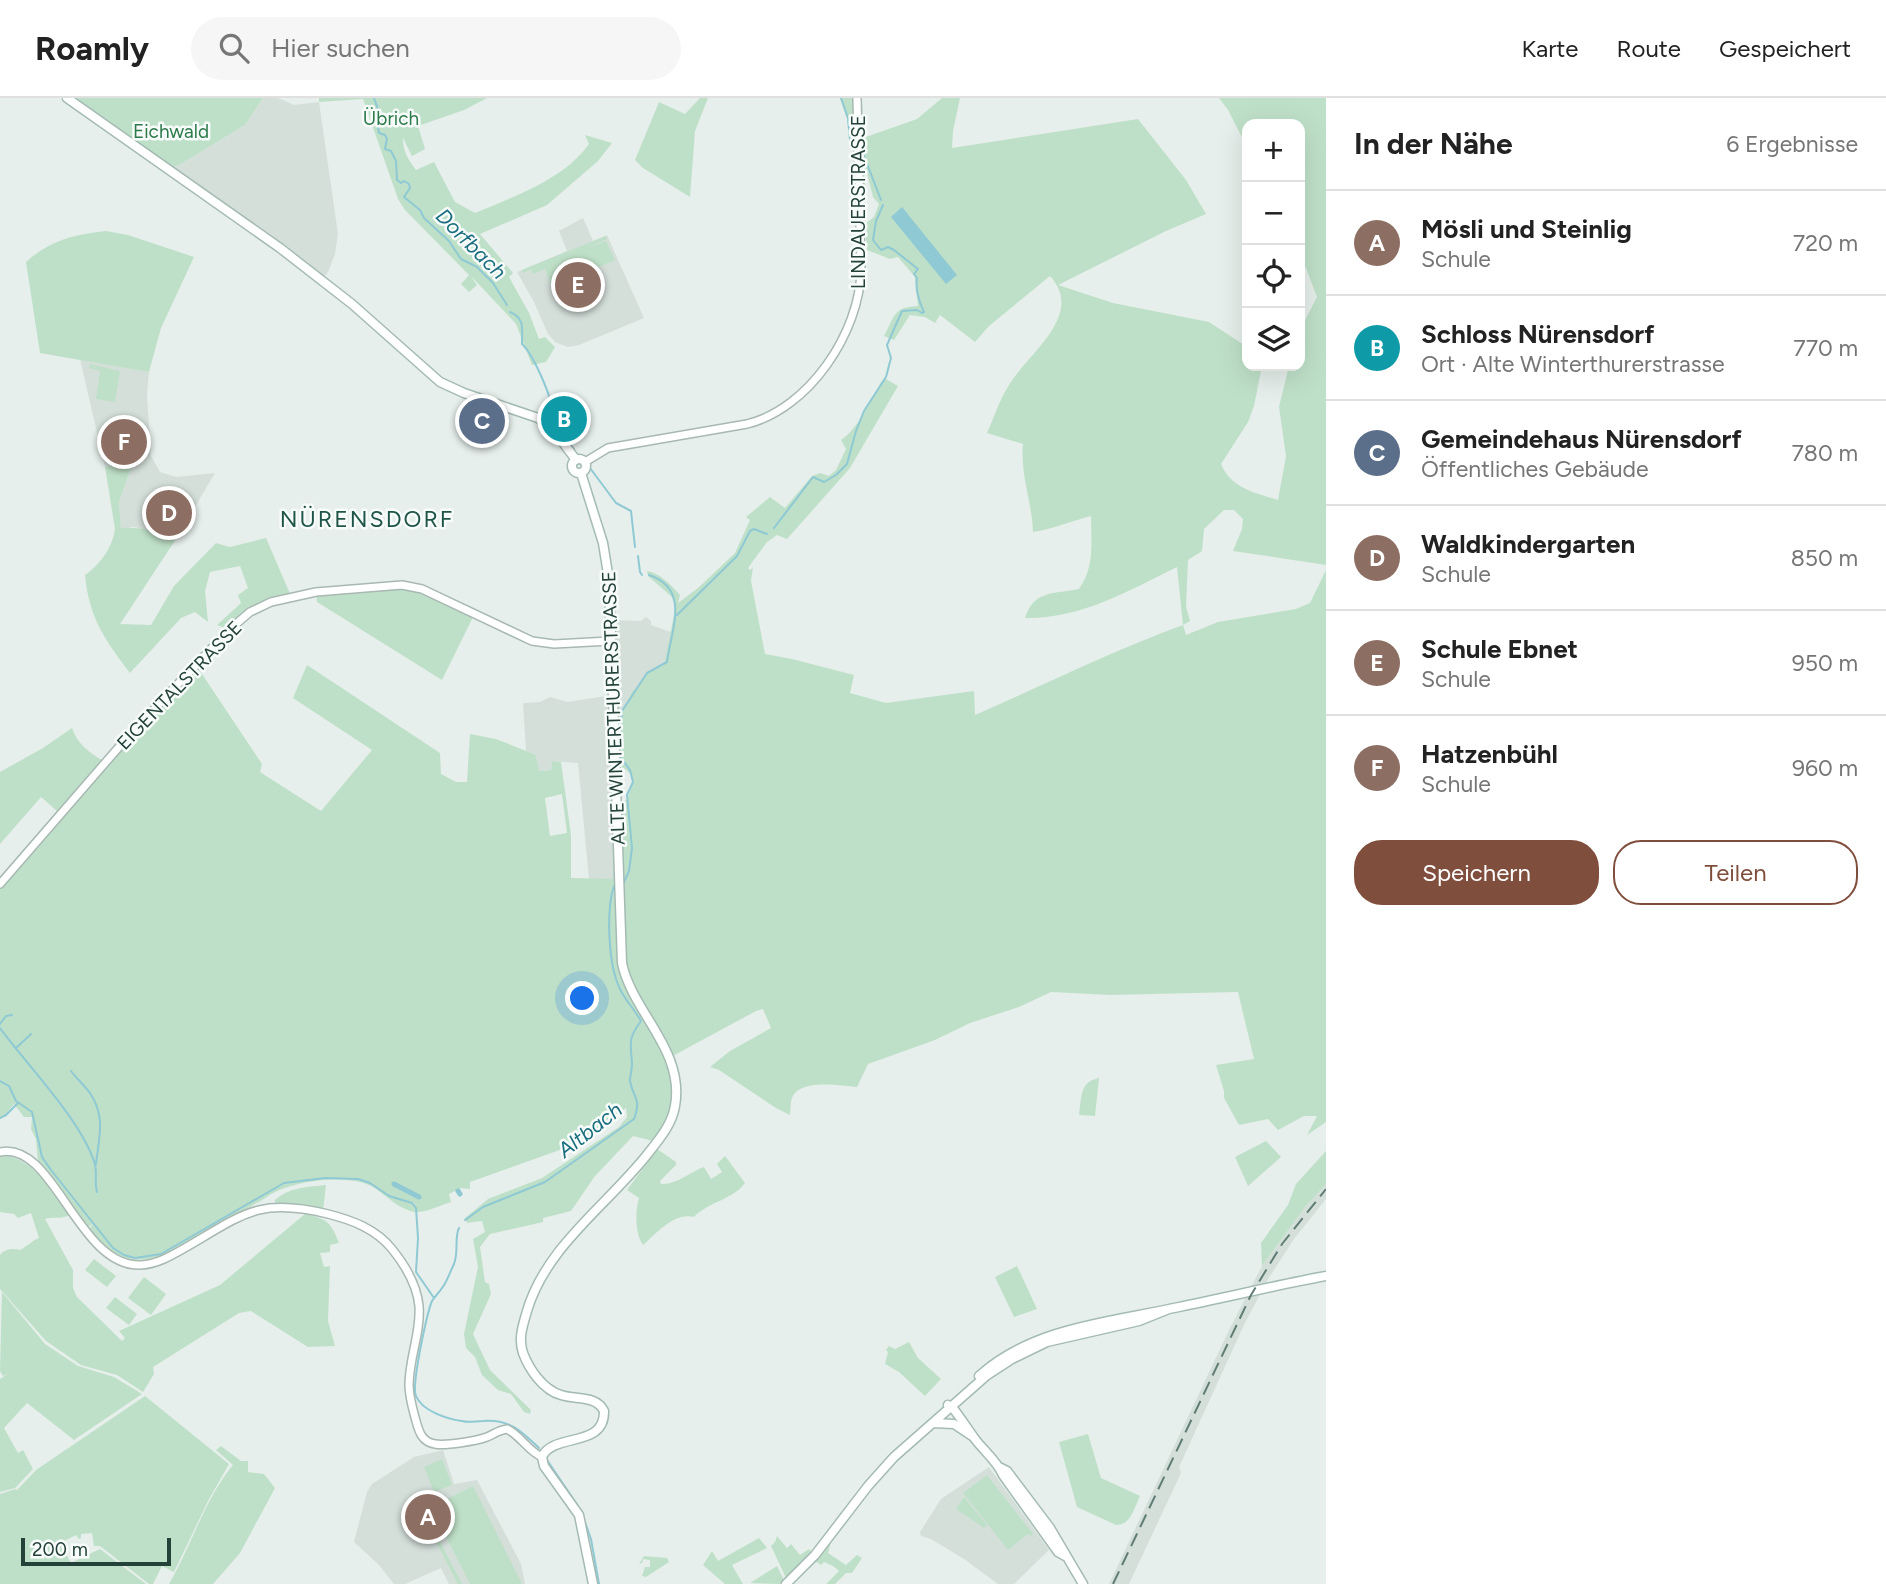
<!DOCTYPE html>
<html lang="de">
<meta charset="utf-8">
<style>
body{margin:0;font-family:Figtree,sans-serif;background:#f6f6f6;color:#222}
.controls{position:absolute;right:21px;top:21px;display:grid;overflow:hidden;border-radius:14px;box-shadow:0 7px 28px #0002}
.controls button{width:63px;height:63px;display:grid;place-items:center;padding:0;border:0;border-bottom:2px solid #e0e0e0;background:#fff;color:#222;font:35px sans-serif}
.scale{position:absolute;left:21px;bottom:18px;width:150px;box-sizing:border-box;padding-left:7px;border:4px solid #24423a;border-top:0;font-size:19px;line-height:24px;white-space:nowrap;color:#24423a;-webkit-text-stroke:5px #f7fbf9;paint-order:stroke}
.you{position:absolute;left:583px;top:901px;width:24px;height:24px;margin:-18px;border:5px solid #fff;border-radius:50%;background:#1a73e8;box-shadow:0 0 0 10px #1a73e833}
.badge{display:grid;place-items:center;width:46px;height:46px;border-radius:50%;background:#804e3d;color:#fff;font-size:23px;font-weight:700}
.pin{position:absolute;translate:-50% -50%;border:4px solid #fff;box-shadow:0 2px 7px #0006}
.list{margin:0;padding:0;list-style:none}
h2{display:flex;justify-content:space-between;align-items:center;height:91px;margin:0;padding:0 28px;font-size:30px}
h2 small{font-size:23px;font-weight:400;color:#767676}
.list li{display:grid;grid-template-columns:46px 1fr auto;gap:21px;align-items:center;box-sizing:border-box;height:105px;padding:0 28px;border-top:2px solid #e0e0e0}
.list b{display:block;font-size:26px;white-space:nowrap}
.list p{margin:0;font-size:23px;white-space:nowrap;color:#767676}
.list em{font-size:23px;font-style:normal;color:#767676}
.actions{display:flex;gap:14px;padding:21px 28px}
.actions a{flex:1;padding:16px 0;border:2px solid #804e3d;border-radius:28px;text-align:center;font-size:24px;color:#804e3d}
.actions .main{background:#804e3d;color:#fff}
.icon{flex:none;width:38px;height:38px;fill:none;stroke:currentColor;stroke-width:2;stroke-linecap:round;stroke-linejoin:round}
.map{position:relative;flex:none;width:1326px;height:1486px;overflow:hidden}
header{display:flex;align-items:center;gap:42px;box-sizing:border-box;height:98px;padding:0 35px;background:#fff;border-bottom:2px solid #e0e0e0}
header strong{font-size:33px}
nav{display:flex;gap:38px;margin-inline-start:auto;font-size:24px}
.search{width:490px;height:63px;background:#f6f6f6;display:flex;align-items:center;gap:18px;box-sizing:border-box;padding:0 24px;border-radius:38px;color:#767676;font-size:26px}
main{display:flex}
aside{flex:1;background:#fff}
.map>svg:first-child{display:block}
.built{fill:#d4dfda}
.green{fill:#bfe0c8;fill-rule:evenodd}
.water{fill:#8ec9d4}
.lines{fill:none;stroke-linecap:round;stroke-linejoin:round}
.stream{stroke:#8ec9d4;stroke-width:2}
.canal{stroke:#8ec9d4;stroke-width:5}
.tertiary-casing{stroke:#a8b8b2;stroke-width:10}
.secondary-casing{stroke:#a4bbb3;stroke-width:11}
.tertiary{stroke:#fff;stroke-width:7}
.secondary{stroke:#fff;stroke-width:8}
.rail{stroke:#5f7d75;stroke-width:2;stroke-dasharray:14 7;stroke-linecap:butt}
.labels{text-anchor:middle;stroke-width:5;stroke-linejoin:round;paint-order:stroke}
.park-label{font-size:19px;fill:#2d7a4b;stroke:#f7fbf9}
.street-label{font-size:19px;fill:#24423a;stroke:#f7fbf9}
.water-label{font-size:21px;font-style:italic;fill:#1c6f80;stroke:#f7fbf9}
.quarter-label{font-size:23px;letter-spacing:2px;fill:#1f5548;stroke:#f7fbf9}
</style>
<header>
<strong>Roamly</strong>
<div class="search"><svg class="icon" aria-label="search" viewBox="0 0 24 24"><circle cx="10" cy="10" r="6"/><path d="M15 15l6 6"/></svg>Hier suchen</div>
<nav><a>Karte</a><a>Route</a><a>Gespeichert</a></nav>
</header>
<main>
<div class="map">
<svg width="1326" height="1486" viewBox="0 0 1326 1486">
<rect width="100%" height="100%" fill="#e6efeb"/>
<!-- built -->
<path class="built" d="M 263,0 L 278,0 L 294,7 L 319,4 L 338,136 L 335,156 L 328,174 L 322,182 L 166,71 L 179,67 L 245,27 Z
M 583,120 L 593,143 L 607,137 L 644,220 L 579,247 L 568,249 L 555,244 L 548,236 L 534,204 L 517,174 L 567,153 L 559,133 Z
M 80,261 L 149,274 L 147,297 L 151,358 L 160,374 L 176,379 L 215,375 L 176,441 L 161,434 L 133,429 L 121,431 L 119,404 L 130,373 L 137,362 L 105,369 Z
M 646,519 L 651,523 L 651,527 L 671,534 L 664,567 L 647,575 L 637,590 L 632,593 L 620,620 L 613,622 L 620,781 L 589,781 L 578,665 L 552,663 L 551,672 L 538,673 L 536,657 L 526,653 L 523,605 L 540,604 L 550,599 L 567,604 L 612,597 L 613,522 L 641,523 Z
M 1326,1086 L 1326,1101 L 1294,1141 L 1268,1181 L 1244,1227 L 1179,1369 L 1181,1375 L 1129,1486 L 1109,1486 L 1229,1232 L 1262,1168 L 1305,1109 Z
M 443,1352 L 454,1386 L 477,1382 L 521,1466 L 525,1486 L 449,1486 L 441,1470 L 405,1486 L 394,1486 L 379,1467 L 354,1444 L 367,1394 L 372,1386 L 414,1359 Z
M 989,1369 L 1049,1452 L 1014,1486 L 998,1486 L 964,1461 L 931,1441 L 921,1438 L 920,1434 L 941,1401 Z"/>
<!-- green -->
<path class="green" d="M 67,0 L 263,0 L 245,27 L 179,67 L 166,71 Z
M 319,0 L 487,0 L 464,12 L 418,28 L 425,51 L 412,58 L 403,40 C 402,52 409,63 416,72 L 434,64 L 455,104 L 475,115 C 515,98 563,82 589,46 L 585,37 L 612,45 L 598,63 L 547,107 L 480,136 L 513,175 L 509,179 L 529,215 L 539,241 L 545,239 L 555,249 L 546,264 L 532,267 L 516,226 L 471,178 L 477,187 L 469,194 L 461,186 L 469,177 L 405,112 L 398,101 L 363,1 L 319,4 Z
M 700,0 L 708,0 L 695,33 L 690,99 L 643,70 L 635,62 L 659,4 L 685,16 Z
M 840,0 L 862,0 L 863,40 L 917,21 L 942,0 L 960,0 L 953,33 L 952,50 L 1138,21 L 1186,82 L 1206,116 L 1166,133 L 1058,187 L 1113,205 L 1209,224 L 1247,249 L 1247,268 L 1262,268 L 1254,308 L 1248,324 L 1221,366 C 1231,390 1255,395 1278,402 L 1286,358 L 1279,309 L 1289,268 L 1300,268 L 1300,232 L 1317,199 L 1306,170 L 1300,162 L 1300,26 L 1247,26 L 1247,49 L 1228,12 L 1219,0 L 1326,0 L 1326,467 L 1233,453 L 1242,431 L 1243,421 L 1234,412 L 1224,412 L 1204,431 L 1202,453 L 1188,462 L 1186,509 L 1190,523 L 1183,527 L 1186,537 L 1218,524 L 1296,511 L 1310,505 L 1326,472 L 1326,1024 L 1307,1037 L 1317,1018 L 1304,1018 L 1278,1032 L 1268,1021 L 1239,1027 L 1224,1000 L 1224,993 L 1216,967 L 1254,961 L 1238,894 L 1111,897 L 1051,894 L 1019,909 L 970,925 L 935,942 L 868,966 L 857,989 C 841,988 800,980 792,1000 C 790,1004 791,1012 790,1017 L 776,1010 L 719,972 L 710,969 L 730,953 L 771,930 L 763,911 L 756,913 L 669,960 L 675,1008 L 657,1044 L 633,1038 L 595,1078 L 571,1113 L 543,1120 L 543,1124 L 490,1136 L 480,1149 L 485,1184 L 489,1186 L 491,1196 L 473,1236 L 490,1272 L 531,1312 L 530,1316 L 524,1314 L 511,1296 L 498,1292 L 482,1277 L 475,1259 L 466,1250 L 464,1236 L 478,1169 L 473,1141 L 485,1134 L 482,1123 L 467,1125 L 465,1120 L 488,1101 L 542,1080 L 619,1029 L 627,1019 L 626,1010 L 590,1037 L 568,1049 L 470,1084 L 470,1091 L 461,1090 L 449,1096 L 451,1104 C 441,1107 425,1115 415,1114 C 398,1111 387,1098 373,1089 C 348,1074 285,1083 264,1101 L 166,1156 L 149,1161 L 133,1162 L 117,1158 L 98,1146 L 88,1132 L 93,1126 L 88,1129 L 38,1065 L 36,1041 L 31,1031 L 32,1019 L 24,1019 L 14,1006 L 6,1016 L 0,1019 L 0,780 L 57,713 L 41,699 L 0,746 L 0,674 L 43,650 L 72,630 C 77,645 88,654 102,662 L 225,530 L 217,527 L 241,505 L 238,497 L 248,490 L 240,468 L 210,474 L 205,493 L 208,524 L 195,514 L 181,520 L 130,575 C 105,542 89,520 85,477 C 100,467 113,448 115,431 L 105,369 L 139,362 L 130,373 L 119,404 L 121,430 C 140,429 159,432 176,441 L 120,526 L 151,527 L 174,488 L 216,445 L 230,449 L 266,440 L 291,498 L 250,514 L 196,567 L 262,666 L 260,674 L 321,713 L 372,652 L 293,600 L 307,567 L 440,655 L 441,676 L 456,684 L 467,684 L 470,636 L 496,641 L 536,657 L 539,673 L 551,672 L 552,663 L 561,664 L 571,737 L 571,780 L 620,781 L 617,705 L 627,702 L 632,687 L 632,677 L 615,663 L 613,622 L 620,620 L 632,593 L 637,590 L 647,575 L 664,567 L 676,507 L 671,498 L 648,478 L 647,473 C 660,475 672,488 680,497 L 678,505 L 698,490 L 735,455 L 750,422 L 746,419 L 770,399 L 785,410 L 812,378 L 820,375 L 829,378 L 836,372 L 846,351 L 841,342 C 861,328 870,301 884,280 L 898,288 L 850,370 L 787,441 L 777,437 L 767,444 L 748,470 L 750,472 L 753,469 L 751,483 L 765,556 L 792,561 L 854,577 L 850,595 L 886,605 L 974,593 L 975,617 C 1044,587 1112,553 1183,527 L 1177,469 C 1128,493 1081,521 1025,520 C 1034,492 1054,496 1079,491 C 1095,469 1091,444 1091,418 C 1071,423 1053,431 1033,434 C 1032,404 1020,376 1023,346 L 987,335 C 995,317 1001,297 1013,281 C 1033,252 1084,215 1050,178 L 989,228 L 975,244 L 940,217 L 935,225 L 925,219 L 910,217 L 894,242 L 884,238 C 895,218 893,209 918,208 L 915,179 L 898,159 L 890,161 L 867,152 L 865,126 L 874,119 L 879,106 L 873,99 L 867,75 L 865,75 C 864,86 868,99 864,110 L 859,108 L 855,53 L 849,42 L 847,21 ZM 562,696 L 567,735 L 550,738 L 545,700 Z
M 106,133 L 128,137 L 194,159 L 161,230 L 149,274 L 40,255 L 26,164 C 49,143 75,136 106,133 Z
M 606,138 L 607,141 L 586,150 L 606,143 L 615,162 L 570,181 L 572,187 L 554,194 L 545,171 L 533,176 L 531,171 L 523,175 L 522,172 Z
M 90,266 L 120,273 L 115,304 L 96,301 L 100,273 L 89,270 Z
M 412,488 L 474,517 L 442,582 L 317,504 L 316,494 Z
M 1099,980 L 1095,1018 L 1079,1017 C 1082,999 1079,984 1099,980 Z
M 1266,1043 L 1281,1059 L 1248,1088 L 1235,1059 Z
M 657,1051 L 676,1064 L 676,1067 L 660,1083 L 661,1086 C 676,1087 690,1074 704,1069 L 711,1081 L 722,1074 L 717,1066 L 725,1058 L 745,1085 C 734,1101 708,1104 694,1119 C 674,1114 657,1135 643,1147 C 635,1136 635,1113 639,1100 L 627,1092 Z
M 1326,1053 L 1326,1086 L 1305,1109 L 1262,1168 L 1261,1145 L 1288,1107 L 1296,1086 Z
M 7,1058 C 35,1062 54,1096 69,1117 C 61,1122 54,1118 45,1121 L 73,1172 L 73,1190 L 77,1199 L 122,1243 L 125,1240 L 119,1233 L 220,1187 L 305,1116 C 327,1121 331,1124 339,1145 L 330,1147 L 330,1154 L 320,1155 L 324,1169 L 330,1168 L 328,1223 L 335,1248 L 308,1249 L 251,1213 L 239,1215 L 153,1269 L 154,1276 L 143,1294 L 117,1277 L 81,1267 L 46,1243 L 0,1191 L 0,1157 C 4,1151 13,1150 20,1152 C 28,1148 31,1143 39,1140 L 31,1115 L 18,1120 L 14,1116 L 0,1114 L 0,1059 Z
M 326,1087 L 323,1113 L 275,1106 L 275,1102 C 289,1089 308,1089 326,1087 Z
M 94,1161 L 116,1178 L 107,1189 L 85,1172 Z
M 1017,1168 L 1037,1211 L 1014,1219 L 995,1179 Z
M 144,1179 L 166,1196 L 151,1217 L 128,1200 Z
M 2,1194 L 45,1246 L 78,1268 L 114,1279 L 142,1296 L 74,1342 L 27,1305 L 4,1330 L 18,1355 L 23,1352 L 33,1371 L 15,1390 L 0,1394 L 0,1281 L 9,1275 L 3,1278 L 0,1273 Z
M 115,1199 L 137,1216 L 129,1227 L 106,1210 Z
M 909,1244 L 918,1260 L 941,1281 L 925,1298 L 899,1274 L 885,1266 L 888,1254 L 886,1252 L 889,1248 L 895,1251 Z
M 145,1298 L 229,1366 L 209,1401 L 174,1474 L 162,1468 L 153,1486 L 149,1486 L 100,1448 L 94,1448 L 92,1435 L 81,1436 L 81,1440 L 79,1441 L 76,1437 L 60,1445 L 71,1465 L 100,1451 L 146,1486 L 0,1486 L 0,1396 L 15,1391 L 17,1392 L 36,1372 Z
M 1088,1336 L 1101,1380 L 1140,1398 C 1134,1410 1131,1427 1116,1427 L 1077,1409 L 1059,1344 Z
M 221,1348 L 241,1363 L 248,1363 L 248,1374 L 264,1376 L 275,1390 L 240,1455 L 213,1486 L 169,1486 C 192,1447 204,1402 233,1367 L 216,1352 Z
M 442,1361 L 452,1387 L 434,1394 L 424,1369 Z
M 987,1377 L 1033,1436 L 1030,1438 L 1028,1436 L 1008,1452 L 963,1395 Z
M 473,1388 L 522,1486 L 470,1486 L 431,1409 Z
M 964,1399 L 987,1427 L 984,1430 L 956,1411 Z
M 427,1419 L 462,1486 L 458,1486 L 424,1421 Z
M 777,1438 L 787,1450 L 791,1446 L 800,1457 L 809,1451 L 811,1453 L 786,1480 L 771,1448 L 775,1444 Z
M 759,1440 L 767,1450 L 732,1467 L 743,1486 L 725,1486 L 703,1467 L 712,1453 L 718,1463 Z
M 831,1444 L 828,1455 L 846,1467 L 857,1457 L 862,1460 L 852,1475 L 846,1475 L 835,1486 L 826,1486 L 839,1473 L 833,1468 L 824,1464 L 821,1467 L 815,1463 Z
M 644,1458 L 667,1460 L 669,1464 L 646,1479 L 642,1478 L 645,1469 L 650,1469 L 650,1462 L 643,1461 L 642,1465 L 639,1466 Z
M 777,1468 L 784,1482 L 780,1486 L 750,1485 Z"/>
<!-- water -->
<path class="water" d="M 902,109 L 957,177 L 946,186 L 891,119 Z"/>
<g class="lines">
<!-- stream -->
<path class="stream" d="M 374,0 L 382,23 L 378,29 L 379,35 L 385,37 L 387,41 L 385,51 L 391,53 L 396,63 L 397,82 L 401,85 L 404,83 L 409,86 L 410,90 L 404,99 L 420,112 L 424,120 L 449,143 L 461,161 L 477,169 L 493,185 L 507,207
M 841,0 L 848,20 L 851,50 L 854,52
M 864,58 L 881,102
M 510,214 C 525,220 522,231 522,246 C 533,256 552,299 552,313
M 554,325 L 574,351
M 590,370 L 616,405 L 631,413 L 635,449
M 774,430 L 813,379 L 824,384 L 836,377 L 847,366 L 856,333 L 864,313 L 886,279 L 891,260 L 887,247 L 902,213 L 917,212 L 922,215 L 924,214 C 919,204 915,190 917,180 L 914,176 L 918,171 L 894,152 L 888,149 L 881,152 L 873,142 L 876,123 L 883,107
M 638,458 L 640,474 L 642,477
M 677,517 L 737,458 L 750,433 L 754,431 L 767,436
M 624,784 L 629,773 L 632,750 L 627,697 L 633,684 L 630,672 L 619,657 L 622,613 L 647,575 L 667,564 C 671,532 691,491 649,477
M 0,926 L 6,918 L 12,917
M 0,930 C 28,968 79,1020 94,1063 C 98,1072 94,1084 97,1094
M 16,950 L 31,936
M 71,973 C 77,981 84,987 90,995 C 106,1019 99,1039 96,1066
M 0,983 L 9,988 L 16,1003 L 32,1014 L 42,1059 L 51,1072 L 113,1150 L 124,1157 L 135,1160 L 161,1156 L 284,1085 L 325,1080 L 358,1081 L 370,1085 L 389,1098 L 412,1105 L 416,1110 L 418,1140 L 416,1174 L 434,1200
M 0,1020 L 6,1017 L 18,1005
M 465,1122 L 483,1109 L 545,1084 L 634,1021 C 642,999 633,1001 630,983 C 630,977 632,972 632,966 C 631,945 627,942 641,923 C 635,912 625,902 620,891 C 608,867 606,812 614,788
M 459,1130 C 454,1141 459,1153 454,1166 C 450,1174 447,1184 442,1190 C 439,1195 435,1198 432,1203 C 427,1215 411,1288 416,1298 C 422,1313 447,1321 462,1323 C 469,1325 476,1323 483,1323 C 510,1321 521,1333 539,1350
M 547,1362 L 578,1408
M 582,1416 L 591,1441 L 599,1486"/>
<!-- canal -->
<path class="canal" d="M 394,1086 L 419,1099
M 458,1093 L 460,1096"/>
<defs>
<path id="tertiary" d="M 585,364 L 608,350 L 747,326 C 809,311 860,234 861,172 L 857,0
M 0,786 L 125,642 L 229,532 L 250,514 L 271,504 L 316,494 L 402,487 L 422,491 L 532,543 L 554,546 L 610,543
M 0,1054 C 54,1042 78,1170 141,1167 C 159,1166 174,1156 190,1147 C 246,1114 261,1100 328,1116 C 352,1122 376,1131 392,1151 C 405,1167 417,1188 419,1208 C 421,1235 409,1260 409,1287 C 409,1299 413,1312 416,1323 C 419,1334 422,1344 435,1346 C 446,1348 476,1343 487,1339 C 494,1336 499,1332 507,1331 C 521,1338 528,1353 542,1359"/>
<path id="secondary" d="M 67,0 L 280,150 L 352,206 L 440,284 L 464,295 L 538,320 L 553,331 L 576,362
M572 368a7 7 0 1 1 14 0a7 7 0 1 1-14 0Z
M 581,375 L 603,445 L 609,482 L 622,865 C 632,914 685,952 675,1008 C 672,1027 658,1043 646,1058 C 605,1109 546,1149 527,1213 C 523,1227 518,1240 523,1255 C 529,1271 543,1292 561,1297 C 576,1302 596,1297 604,1313 C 605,1351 553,1334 542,1359 L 544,1368 L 579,1417 L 593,1486
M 979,1278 C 1033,1229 1111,1224 1179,1209 C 1228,1199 1277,1187 1326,1178
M 948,1307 L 952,1309 C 960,1319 967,1330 975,1341 C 984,1353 997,1363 1003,1377 L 1058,1454 L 1065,1458
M 933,1325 L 954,1326 L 972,1338
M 999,1369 L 1007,1373 L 1050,1430 L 1083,1486
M 786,1486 L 815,1457 L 868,1388 L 894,1359 L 986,1278 L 1012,1261 L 1047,1244 L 1139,1223 L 1169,1211"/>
</defs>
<!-- tertiary casing -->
<use href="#tertiary" class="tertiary-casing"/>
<!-- secondary casing -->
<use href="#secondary" class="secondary-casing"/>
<!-- tertiary -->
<use href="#tertiary" class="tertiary"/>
<!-- secondary -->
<use href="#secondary" class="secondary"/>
<!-- rail -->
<path class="rail" d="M 1113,1486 L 1251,1197 L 1282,1146 L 1326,1091"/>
</g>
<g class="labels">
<!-- park labels -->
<g class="park-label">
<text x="391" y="27">Übrich</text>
<text x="171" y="40">Eichwald</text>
</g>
<!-- street labels -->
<g class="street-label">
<text transform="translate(858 104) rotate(-90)" y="7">LINDAUERSTRASSE</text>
<text transform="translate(179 587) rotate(-46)" y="7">EIGENTALSTRASSE</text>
<text transform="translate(613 610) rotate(-92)" y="7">ALTE WINTERTHURERSTRASSE</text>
</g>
<!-- water labels -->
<g class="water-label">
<text transform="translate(471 146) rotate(45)" y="7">Dorfbach</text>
<text transform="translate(590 1032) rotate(-38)" y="7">Altbach</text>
</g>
<!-- quarter labels -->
<g class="quarter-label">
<text x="367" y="429">NÜRENSDORF</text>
</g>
</g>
</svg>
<div class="controls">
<button>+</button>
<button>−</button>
<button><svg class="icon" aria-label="locate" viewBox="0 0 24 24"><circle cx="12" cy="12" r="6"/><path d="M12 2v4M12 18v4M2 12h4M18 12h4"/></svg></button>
<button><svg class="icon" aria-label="layers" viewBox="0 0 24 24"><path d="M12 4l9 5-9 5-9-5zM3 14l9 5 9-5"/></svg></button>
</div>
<div class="scale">200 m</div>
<div class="you"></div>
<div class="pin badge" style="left:428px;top:1419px;background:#8d6e63">A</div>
<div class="pin badge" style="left:564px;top:321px;background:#0f9aa8">B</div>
<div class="pin badge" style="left:482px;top:323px;background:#5c6f8a">C</div>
<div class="pin badge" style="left:169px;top:415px;background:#8d6e63">D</div>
<div class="pin badge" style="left:578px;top:187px;background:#8d6e63">E</div>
<div class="pin badge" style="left:124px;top:344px;background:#8d6e63">F</div>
</div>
<aside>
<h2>In der Nähe<small>6 Ergebnisse</small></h2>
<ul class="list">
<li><span class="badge" style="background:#8d6e63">A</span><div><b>Mösli und Steinlig</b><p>Schule</p></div><em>720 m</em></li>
<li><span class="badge" style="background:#0f9aa8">B</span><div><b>Schloss Nürensdorf</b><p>Ort · Alte Winterthurerstrasse</p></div><em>770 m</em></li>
<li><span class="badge" style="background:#5c6f8a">C</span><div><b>Gemeindehaus Nürensdorf</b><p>Öffentliches Gebäude</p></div><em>780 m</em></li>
<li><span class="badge" style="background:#8d6e63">D</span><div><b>Waldkindergarten</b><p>Schule</p></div><em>850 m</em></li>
<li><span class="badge" style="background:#8d6e63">E</span><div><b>Schule Ebnet</b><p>Schule</p></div><em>950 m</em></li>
<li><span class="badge" style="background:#8d6e63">F</span><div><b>Hatzenbühl</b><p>Schule</p></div><em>960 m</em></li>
</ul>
<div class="actions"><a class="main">Speichern</a><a>Teilen</a></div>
</aside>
</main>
